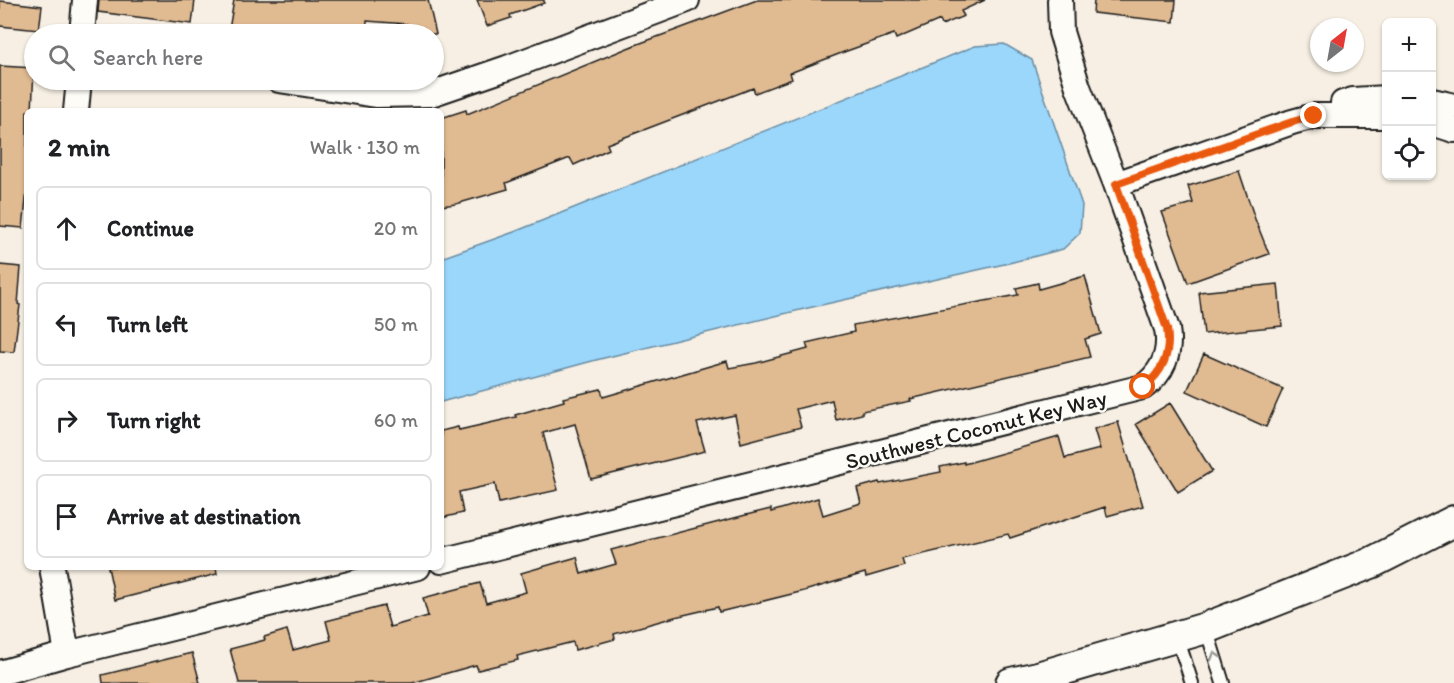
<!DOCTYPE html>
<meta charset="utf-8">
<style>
body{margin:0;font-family:Itim,sans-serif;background:#f6f6f6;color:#202124}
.controls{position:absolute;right:18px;top:18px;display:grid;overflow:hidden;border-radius:9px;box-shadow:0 2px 4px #0004}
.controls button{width:54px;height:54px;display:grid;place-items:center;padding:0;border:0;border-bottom:2px solid #e0e0e0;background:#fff;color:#202124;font:30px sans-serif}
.compass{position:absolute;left:1310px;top:18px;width:54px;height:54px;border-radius:50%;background:#fff;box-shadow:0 2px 4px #0004;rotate:31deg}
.stop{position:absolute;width:18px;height:18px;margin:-14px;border:4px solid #ea580c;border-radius:50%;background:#fff}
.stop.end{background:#ea580c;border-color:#fff;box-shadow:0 2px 6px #0008}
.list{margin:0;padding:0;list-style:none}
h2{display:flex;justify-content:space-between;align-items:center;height:78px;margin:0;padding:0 24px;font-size:26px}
h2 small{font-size:20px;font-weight:400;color:#757577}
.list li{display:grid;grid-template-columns:39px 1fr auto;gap:18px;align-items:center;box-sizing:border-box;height:84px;margin:0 12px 12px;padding:0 12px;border:2px solid #e0e0e0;border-radius:9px}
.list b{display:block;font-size:22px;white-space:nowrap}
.list em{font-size:20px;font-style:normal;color:#757577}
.icon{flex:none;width:33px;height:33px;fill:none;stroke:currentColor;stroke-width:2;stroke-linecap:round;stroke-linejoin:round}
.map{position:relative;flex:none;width:1454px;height:683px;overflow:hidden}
.search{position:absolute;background:#fff;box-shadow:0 2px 4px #0004;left:24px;top:24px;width:420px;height:66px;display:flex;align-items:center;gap:15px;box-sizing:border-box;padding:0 21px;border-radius:33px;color:#757577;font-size:22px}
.panel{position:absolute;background:#fff;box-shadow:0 2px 4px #0004;left:24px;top:108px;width:420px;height:462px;border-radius:9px}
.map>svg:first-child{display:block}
.water{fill:#9bd6fb;stroke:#688ca2;stroke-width:1.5}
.building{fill:#e0ba91;stroke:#1c1c1c;stroke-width:1.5}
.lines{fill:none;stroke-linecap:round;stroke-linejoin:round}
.service-casing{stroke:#1c1c1c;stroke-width:16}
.minor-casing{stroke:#1c1c1c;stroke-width:28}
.tertiary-casing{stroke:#1c1c1c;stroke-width:34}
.service{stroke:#fdfcf7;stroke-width:12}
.minor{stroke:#fdfcf7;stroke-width:24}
.tertiary{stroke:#fdfcf7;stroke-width:30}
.oneway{stroke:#989794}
.route{stroke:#ea580c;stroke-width:8}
.labels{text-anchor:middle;stroke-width:5;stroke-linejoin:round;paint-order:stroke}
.street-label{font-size:22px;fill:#1c1c1c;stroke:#fdfcf7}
</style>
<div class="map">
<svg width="1454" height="683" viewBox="0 0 1454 683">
<rect width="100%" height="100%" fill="#f7efe3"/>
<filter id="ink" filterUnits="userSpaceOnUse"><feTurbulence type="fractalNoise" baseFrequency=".0167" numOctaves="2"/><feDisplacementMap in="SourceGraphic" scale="12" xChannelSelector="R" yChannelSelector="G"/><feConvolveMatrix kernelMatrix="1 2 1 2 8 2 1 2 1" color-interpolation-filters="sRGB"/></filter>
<g filter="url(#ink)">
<!-- water -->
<path class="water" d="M 1004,44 L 1032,60 L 1082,205 L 1080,233 L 1063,249 L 1009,263 L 808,308 L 596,360 L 441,402 L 441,258 L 514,232 L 975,46 Z"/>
<!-- building -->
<path class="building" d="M 99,0 L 195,0 L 192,24 L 98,12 Z
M 234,0 L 428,0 L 436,34 L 409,34 L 407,24 L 367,21 L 366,34 L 251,34 L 229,30 Z
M 477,0 L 544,0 L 544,3 L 510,15 L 511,18 L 487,26 Z
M 757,0 L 985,0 L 961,11 L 964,16 L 942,25 L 940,20 L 896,39 L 894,34 L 844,52 L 790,73 L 792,79 L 755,93 L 753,88 L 607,144 L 609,149 L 574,165 L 570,158 L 506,183 L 508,189 L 456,204 L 441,206 L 441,118 L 466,110 L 467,114 L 630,47 Z
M 1094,0 L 1176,0 L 1174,22 L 1093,13 Z
M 0,1 L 42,6 L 39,30 L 0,26 Z
M 0,66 L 34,68 L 32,111 L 27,111 L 27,191 L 23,228 L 0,226 Z
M 1239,171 L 1255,219 L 1269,254 L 1188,283 L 1162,212 L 1193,203 L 1188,186 Z
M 0,265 L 21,267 L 18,304 L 20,305 L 14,352 L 0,351 Z
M 1085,276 L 1101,334 L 1085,339 L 1090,357 L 910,399 L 911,401 L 862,411 L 862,414 L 836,420 L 832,400 L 796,409 L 801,427 L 741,443 L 735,415 L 697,423 L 705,451 L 591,479 L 575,424 L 543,433 L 558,490 L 499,503 L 495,484 L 459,492 L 463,513 L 441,518 L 441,431 L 458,427 L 459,430 L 516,417 L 515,415 L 564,401 L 563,398 L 601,389 L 603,397 L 727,361 L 729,368 L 756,363 L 808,349 L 806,343 L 854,332 L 853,325 L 1018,295 L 1016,288 L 1038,283 L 1039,289 Z
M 1278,284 L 1282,326 L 1204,334 L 1199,292 Z
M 1204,354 L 1283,389 L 1266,427 L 1187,391 Z
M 1170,403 L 1212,471 L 1178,492 L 1136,424 Z
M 1118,422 L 1143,506 L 1107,516 L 1105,507 L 1010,538 L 1008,534 L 902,559 L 904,566 L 866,577 L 865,573 L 804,591 L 719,612 L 718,607 L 675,617 L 614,634 L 615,639 L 575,650 L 573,642 L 517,656 L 518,660 L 478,670 L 476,665 L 412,683 L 239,683 L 230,649 L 265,640 L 264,637 L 287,630 L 293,650 L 331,640 L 326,621 L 384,606 L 390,627 L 428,616 L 423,598 L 480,583 L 486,603 L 526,592 L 521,573 L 577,557 L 581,574 L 616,564 L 611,550 L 746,515 L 771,509 L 771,512 L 818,498 L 823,515 L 861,503 L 857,488 L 879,482 L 880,484 L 941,472 L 940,467 L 964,462 L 964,464 L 1059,437 L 1065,458 L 1100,449 L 1094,429 Z
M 108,567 L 216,567 L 217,574 L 115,600 Z
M 192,653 L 200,683 L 103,683 L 102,675 Z"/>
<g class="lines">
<defs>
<path id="service" d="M 1206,628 L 1223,683
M 1177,637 L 1192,683"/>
<path id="minor" d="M 82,34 L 85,0
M 279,80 L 376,95 L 431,94 L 507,68 L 687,0
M 1432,101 L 1454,106
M 1343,103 L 1353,100 L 1386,98
M 76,111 L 79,80
M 1432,123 L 1454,130
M 1116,184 L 1292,122 L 1314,116 L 1386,116
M 441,561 L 1143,387 C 1163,373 1171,352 1167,329 L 1116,184 L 1078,87 L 1061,32 L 1060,0
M 52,567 L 67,654
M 0,673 L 67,654 L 418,567"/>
<path id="tertiary" d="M 1011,683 L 1038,677 L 1206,628 L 1371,563 L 1454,521"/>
</defs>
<!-- service casing -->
<use href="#service" class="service-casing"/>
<!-- minor casing -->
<use href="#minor" class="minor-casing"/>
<!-- tertiary casing -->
<use href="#tertiary" class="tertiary-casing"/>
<!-- service -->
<use href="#service" class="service"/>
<!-- minor -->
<use href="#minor" class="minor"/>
<!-- tertiary -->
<use href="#tertiary" class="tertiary"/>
</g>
<!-- one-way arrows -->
<defs><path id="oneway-chevron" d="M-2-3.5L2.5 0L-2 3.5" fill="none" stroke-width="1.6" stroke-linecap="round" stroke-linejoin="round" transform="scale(1.5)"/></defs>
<use class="oneway" href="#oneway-chevron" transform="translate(1215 656) rotate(-107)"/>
</g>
<g class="lines" filter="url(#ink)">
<!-- route -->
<path class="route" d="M 1143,387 C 1163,373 1171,352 1167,329 L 1116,184 L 1292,122 L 1314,116"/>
</g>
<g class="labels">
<!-- street labels -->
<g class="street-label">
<text transform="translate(976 429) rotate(-14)" y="8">Southwest Coconut Key Way</text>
</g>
</g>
</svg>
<div class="controls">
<button>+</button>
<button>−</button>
<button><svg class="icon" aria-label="locate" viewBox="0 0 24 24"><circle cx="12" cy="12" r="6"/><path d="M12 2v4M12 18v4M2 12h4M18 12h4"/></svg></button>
</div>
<svg class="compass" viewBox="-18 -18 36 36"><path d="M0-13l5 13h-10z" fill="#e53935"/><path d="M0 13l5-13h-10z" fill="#757577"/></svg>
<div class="stop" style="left:1143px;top:387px"></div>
<div class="stop end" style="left:1314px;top:116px"></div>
<div class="search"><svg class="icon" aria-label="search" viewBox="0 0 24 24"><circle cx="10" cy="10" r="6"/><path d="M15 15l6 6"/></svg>Search here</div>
<section class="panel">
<h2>2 min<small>Walk · 130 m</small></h2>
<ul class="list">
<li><svg class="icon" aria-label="ahead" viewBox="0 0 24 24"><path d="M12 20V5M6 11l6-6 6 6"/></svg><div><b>Continue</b></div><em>20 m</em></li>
<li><svg class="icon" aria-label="left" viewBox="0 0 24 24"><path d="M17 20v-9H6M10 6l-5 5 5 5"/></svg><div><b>Turn left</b></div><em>50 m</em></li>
<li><svg class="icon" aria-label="right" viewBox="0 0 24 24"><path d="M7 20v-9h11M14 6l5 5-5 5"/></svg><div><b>Turn right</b></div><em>60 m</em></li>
<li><svg class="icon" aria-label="arrive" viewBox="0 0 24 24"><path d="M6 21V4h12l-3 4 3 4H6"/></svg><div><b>Arrive at destination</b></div></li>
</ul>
</section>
</div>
